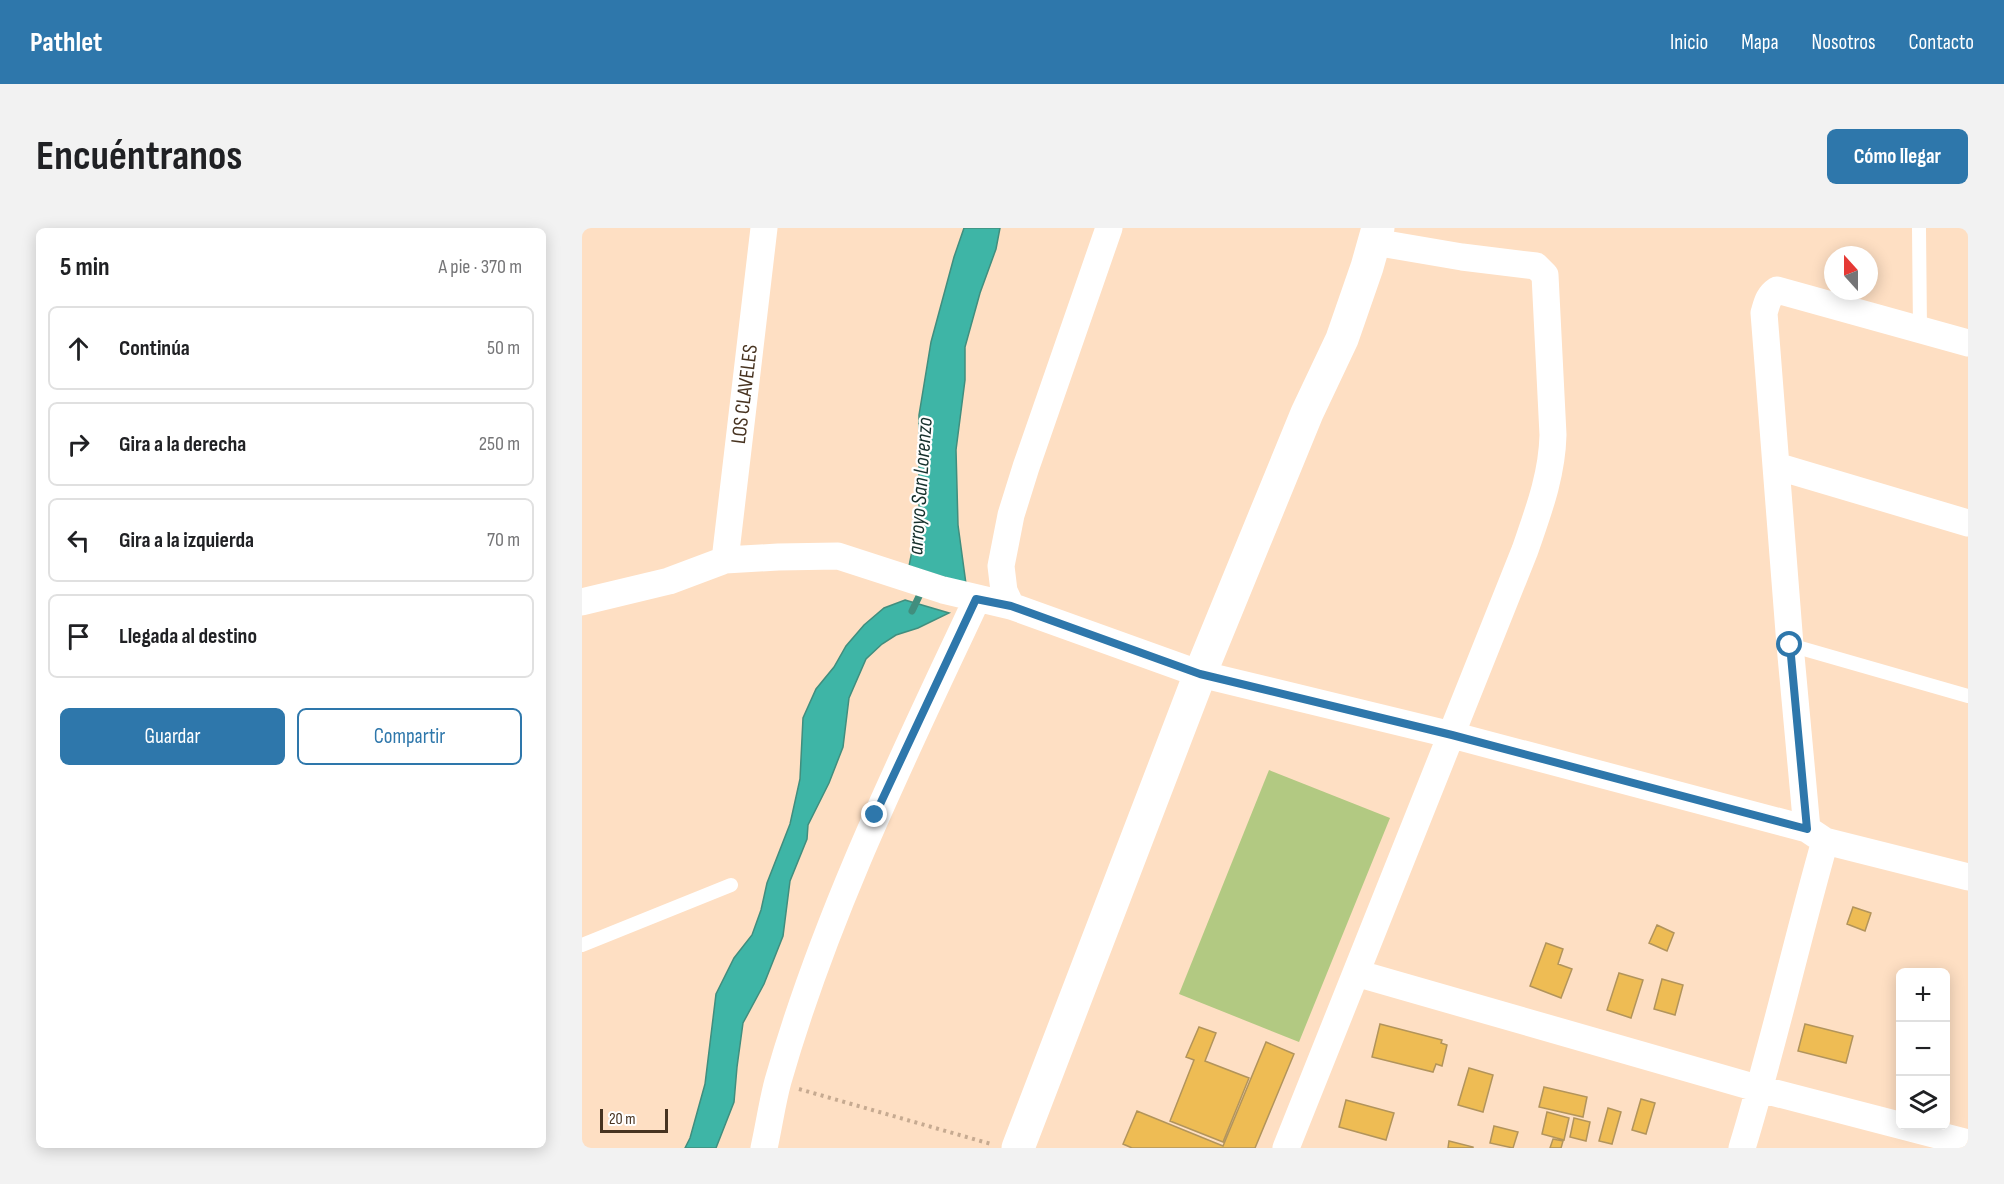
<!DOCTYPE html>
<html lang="es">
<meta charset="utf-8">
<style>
body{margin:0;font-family:"Sofia Sans Condensed",sans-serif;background:#f2f2f2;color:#202124}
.controls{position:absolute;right:18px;bottom:18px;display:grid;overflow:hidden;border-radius:9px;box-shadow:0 3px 15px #0003}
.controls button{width:54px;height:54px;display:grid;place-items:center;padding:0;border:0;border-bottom:2px solid #e0e0e0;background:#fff;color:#202124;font:30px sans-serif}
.compass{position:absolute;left:1242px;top:18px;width:54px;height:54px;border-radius:50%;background:#fff;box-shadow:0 3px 15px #0003;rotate:339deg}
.scale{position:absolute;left:18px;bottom:15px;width:68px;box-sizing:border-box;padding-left:6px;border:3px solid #473320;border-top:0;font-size:16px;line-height:21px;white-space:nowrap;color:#473320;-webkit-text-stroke:4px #fff;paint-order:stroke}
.stop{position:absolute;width:18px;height:18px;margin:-14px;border:4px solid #2e77ab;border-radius:50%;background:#fff}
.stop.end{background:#2e77ab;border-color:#fff;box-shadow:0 2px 6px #0008}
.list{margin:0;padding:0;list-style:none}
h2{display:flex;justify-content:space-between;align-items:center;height:78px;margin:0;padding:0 24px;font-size:26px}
h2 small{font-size:20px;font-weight:400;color:#757577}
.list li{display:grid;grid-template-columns:39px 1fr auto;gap:18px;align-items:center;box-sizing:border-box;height:84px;margin:0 12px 12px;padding:0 12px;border:2px solid #e0e0e0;border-radius:9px}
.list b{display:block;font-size:22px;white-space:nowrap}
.list em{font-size:20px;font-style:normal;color:#757577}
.actions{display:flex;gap:12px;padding:18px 24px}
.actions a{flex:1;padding:14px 0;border:2px solid #2e77ab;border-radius:9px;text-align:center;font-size:21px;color:#2e77ab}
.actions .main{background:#2e77ab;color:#fff}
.icon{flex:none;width:33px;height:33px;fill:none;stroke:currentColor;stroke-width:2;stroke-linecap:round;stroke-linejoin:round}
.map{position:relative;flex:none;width:1386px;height:920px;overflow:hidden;border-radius:9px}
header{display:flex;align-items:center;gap:36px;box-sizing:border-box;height:84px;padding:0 30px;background:#2e77ab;color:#fff}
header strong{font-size:28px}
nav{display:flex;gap:33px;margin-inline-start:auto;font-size:21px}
.intro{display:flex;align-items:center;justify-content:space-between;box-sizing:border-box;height:144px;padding:0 36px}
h1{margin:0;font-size:42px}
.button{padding:15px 27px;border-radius:9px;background:#2e77ab;color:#fff;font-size:21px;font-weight:700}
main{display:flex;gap:36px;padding:0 36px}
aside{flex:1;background:#fff;border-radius:9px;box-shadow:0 3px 15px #0003}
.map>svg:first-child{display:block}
.green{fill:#b2c982}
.water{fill:#3eb5a6;stroke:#418e7e;stroke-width:1.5}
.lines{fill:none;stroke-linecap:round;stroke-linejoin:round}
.stream{stroke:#418e7e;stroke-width:7}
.building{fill:#eebc54;stroke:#b2945b;stroke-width:1.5}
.path{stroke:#c6aa91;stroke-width:4;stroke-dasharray:3 4.5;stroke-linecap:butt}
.service{stroke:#fff;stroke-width:14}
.minor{stroke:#fff;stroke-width:27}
.tertiary{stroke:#fff;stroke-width:33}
.route{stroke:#2e77ab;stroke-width:8}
.labels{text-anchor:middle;stroke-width:4.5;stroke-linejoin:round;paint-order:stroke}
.street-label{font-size:21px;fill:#473320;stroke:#fff}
.water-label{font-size:22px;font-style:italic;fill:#16302c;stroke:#fff}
</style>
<header>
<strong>Pathlet</strong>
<nav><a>Inicio</a><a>Mapa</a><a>Nosotros</a><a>Contacto</a></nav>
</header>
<div class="intro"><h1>Encuéntranos</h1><a class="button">Cómo llegar</a></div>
<main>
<aside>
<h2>5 min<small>A pie · 370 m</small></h2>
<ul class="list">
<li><svg class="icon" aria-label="ahead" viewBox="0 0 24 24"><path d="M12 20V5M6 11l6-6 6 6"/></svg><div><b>Continúa</b></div><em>50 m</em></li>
<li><svg class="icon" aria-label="right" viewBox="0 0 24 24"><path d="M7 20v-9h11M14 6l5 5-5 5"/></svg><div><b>Gira a la derecha</b></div><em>250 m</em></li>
<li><svg class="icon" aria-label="left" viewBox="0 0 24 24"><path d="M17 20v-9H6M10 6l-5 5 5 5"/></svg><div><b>Gira a la izquierda</b></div><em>70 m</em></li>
<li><svg class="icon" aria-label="arrive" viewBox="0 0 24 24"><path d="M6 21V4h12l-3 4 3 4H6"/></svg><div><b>Llegada al destino</b></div></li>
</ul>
<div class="actions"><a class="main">Guardar</a><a>Compartir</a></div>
</aside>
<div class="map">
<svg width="1386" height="920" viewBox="0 0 1386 920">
<rect width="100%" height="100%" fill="#fedfc3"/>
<!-- green -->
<path class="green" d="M 687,542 L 808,590 L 717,814 L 597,766 Z"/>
<!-- water -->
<path class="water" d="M 382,0 L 418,0 L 414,21 L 398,65 L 383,119 L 383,152 L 374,222 L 376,297 L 384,356 L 327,338 L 337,288 L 337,187 L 349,114 L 372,29 Z
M 323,372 L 367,385 L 336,400 L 314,407 L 300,416 L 284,431 L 267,470 L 261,519 L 247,555 L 226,597 L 225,611 L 208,653 L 201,708 L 182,756 L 161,795 L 155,839 L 152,874 L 134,920 L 103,920 L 108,910 L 123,856 L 134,766 L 152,730 L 170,707 L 179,682 L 185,655 L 208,596 L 218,551 L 221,490 L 234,461 L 252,439 L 264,418 L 282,397 L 302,380 Z"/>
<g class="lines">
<!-- stream -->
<path class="stream" d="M 330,383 L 341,360"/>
</g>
<!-- building -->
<path class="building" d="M 1271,679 L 1289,685 L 1283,703 L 1265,696 Z
M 1075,697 L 1092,705 L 1085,723 L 1067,715 Z
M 964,715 L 981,721 L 976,736 L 990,741 L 979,770 L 948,758 Z
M 1037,745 L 1061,752 L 1049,790 L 1025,782 Z
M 1080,751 L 1101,757 L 1093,787 L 1072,781 Z
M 798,796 L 860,812 L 859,815 L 865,817 L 860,838 L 854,836 L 851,844 L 790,829 Z
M 1223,796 L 1271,808 L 1264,835 L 1216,823 Z
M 617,799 L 634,805 L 623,833 L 667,850 L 641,914 L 588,893 L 612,832 L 604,829 Z
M 684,814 L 712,826 L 673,920 L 550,920 L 541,916 L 555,883 L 641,918 Z
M 887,840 L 911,847 L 901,884 L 876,877 Z
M 962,859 L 1005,869 L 1001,889 L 957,879 Z
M 1059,871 L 1073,875 L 1064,906 L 1050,902 Z
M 764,872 L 812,885 L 804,912 L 757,899 Z
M 1026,880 L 1039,884 L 1030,916 L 1017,913 Z
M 965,884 L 987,890 L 982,912 L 960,906 Z
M 992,890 L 1008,894 L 1004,913 L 988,909 Z
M 912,898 L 936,904 L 931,920 L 908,915 Z
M 971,911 L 981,913 L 979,920 L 968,920 Z
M 867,913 L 891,919 L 891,920 L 866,920 Z"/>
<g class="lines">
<!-- path -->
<path class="path" d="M 217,861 L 409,916"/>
<!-- service -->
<path class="service" d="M 1337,0 L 1338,101
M 1208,417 L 1386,468
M 0,717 L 149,657"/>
<!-- minor -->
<path class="minor" d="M 1194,238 L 1386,295
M 143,332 L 182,0
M 0,374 L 87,353 L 143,332 L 196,329 L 256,328 L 361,362 L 429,378 L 618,446 L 870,507 L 1225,601 L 1243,613 L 1386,649
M 429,378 L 422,363 L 419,338 L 429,287 L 444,239 L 527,0
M 1225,601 L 1208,417 L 1182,85 C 1185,75 1186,68 1195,62 L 1386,115
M 774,745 L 1178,861 L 1386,915
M 182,920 C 187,898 190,875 196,853 C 244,685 321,529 395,371
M 704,920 L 943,322 C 956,284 970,248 971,207 L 963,47 L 954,38 L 880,29 L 792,14
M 1160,920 C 1191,819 1214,715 1243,613"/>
<!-- tertiary -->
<path class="tertiary" d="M 436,920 L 618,446 L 725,185 L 760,111 L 785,39 L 796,0"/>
</g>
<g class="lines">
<!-- route -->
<path class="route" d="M 293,587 L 394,371 L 429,378 L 618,446 L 870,507 L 1225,601 L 1208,417"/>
</g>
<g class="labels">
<!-- street labels -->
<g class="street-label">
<text transform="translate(162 166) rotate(-83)" y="7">LOS CLAVELES</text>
</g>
<!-- water labels -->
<g class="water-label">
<text transform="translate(337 258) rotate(-86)" y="8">arroyo San Lorenzo</text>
</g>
</g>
</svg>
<div class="controls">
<button>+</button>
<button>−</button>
<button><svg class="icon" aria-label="layers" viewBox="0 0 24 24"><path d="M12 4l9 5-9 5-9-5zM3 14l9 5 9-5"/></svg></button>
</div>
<svg class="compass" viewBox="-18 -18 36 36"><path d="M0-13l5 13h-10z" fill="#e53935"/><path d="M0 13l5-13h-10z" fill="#757577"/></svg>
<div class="scale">20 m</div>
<div class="stop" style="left:1208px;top:417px"></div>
<div class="stop end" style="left:293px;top:587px"></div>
</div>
</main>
